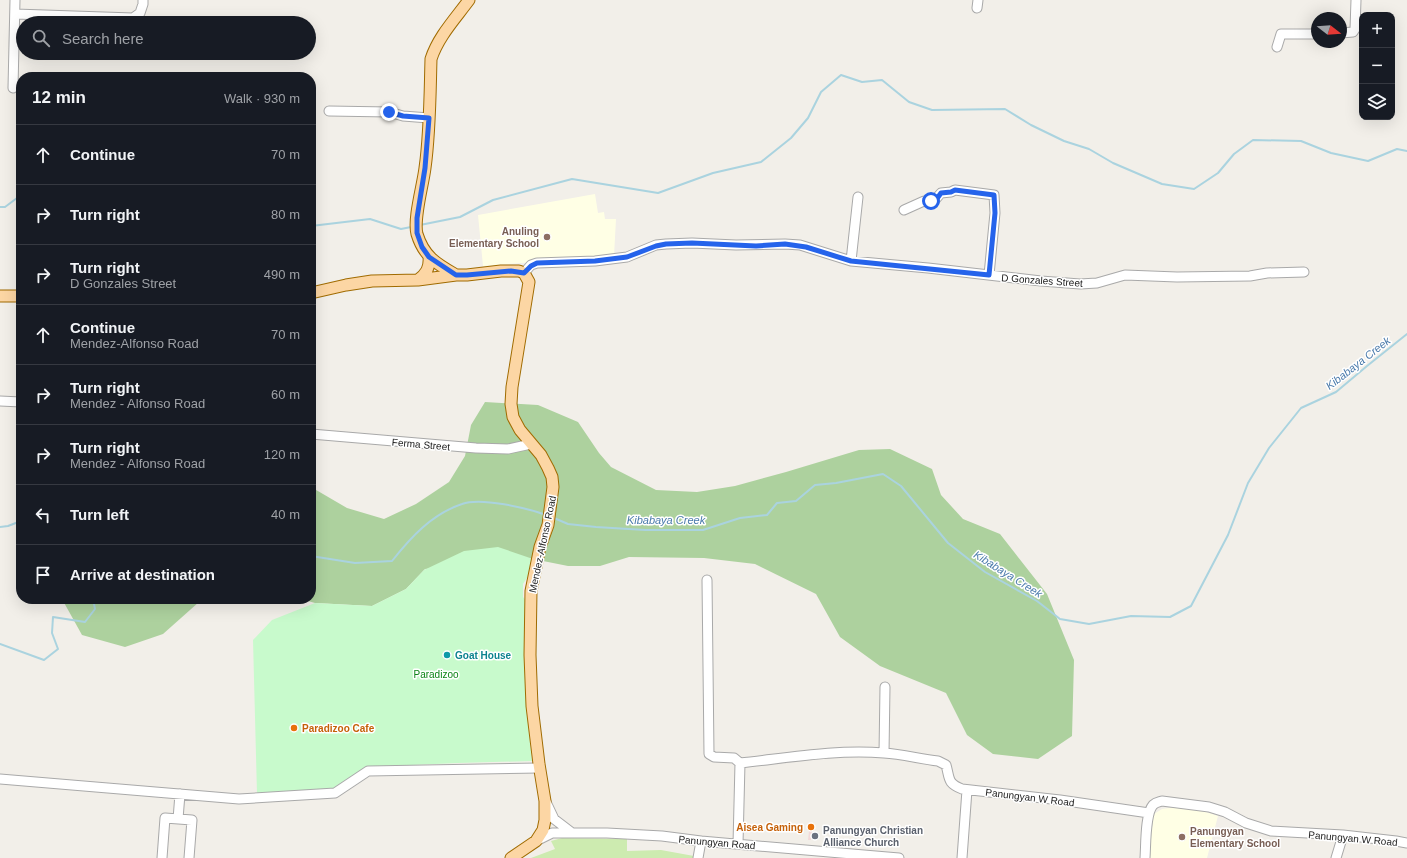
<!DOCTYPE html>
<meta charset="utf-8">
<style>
body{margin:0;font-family:Helvetica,sans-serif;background:#20242c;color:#f1f3f6}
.controls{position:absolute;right:12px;top:12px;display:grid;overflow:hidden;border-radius:8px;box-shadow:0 4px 16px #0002}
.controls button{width:36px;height:36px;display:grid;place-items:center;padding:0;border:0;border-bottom:1px solid #363941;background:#171b24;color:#f1f3f6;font:20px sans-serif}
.compass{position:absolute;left:1311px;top:12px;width:36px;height:36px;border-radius:50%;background:#171b24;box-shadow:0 4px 16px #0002;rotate:107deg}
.stop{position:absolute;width:12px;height:12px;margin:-9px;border:3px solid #2563eb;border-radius:50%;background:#fff}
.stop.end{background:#2563eb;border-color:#fff;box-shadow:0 1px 4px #0008}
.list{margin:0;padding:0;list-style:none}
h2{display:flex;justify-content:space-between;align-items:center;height:52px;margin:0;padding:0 16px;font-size:17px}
h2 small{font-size:13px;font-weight:400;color:#9ea1a6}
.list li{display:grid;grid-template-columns:26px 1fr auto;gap:12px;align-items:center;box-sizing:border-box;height:60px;padding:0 16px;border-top:1px solid #363941}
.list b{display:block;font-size:15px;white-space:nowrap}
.list p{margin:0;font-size:13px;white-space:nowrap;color:#9ea1a6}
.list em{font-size:13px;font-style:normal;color:#9ea1a6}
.icon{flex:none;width:22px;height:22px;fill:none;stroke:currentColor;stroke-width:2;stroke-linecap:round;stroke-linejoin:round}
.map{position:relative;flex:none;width:1407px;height:858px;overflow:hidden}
.search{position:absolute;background:#171b24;box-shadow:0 4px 16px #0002;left:16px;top:16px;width:300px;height:44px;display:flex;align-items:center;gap:10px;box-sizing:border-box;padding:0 14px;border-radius:22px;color:#9ea1a6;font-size:15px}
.panel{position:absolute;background:#171b24;box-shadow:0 4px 16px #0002;left:16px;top:72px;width:300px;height:532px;border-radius:16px}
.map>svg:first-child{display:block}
.commercial{fill:#f2dad9}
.education{fill:#ffffe5}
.grass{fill:#cdebb0}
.forest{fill:#add19e}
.park{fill:#c8facc}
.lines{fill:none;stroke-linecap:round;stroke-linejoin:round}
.stream{stroke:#aad3df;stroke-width:2}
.minor-casing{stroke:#a9a9a9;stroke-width:11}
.major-casing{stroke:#a06b00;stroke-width:13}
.minor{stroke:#fff;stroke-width:9}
.major{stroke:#fcd6a4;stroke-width:11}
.route{stroke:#2563eb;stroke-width:5}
.education-dot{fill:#8d6e63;stroke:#fff;stroke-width:1.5}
.culture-dot{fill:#0f9aa8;stroke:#fff;stroke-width:1.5}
.food-dot{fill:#e8710a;stroke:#fff;stroke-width:1.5}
.worship-dot{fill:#6b7280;stroke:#fff;stroke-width:1.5}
.labels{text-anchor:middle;stroke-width:3;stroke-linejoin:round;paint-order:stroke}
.education-label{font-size:10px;font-weight:bold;fill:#785e54;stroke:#fff;text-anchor:end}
.street-label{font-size:10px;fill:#222;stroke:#fff}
.culture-label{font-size:10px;font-weight:bold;fill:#0d838f;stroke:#fff;text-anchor:start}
.park-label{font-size:10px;fill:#0c8416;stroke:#fff}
.food-label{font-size:10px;font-weight:bold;fill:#c56008;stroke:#fff;text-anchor:start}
.worship-label{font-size:10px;font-weight:bold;fill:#5b616d;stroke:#fff;text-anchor:start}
.water-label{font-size:11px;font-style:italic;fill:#4a7aab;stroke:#fff}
</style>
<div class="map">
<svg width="1407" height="858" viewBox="0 0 1407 858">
<rect width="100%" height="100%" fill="#f2efe9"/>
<!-- commercial -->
<path class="commercial" d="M 810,822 L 813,823 L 811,840 L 808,840 Z"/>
<!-- education -->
<path class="education" d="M 595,194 L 598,213 L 604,212 L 605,219 L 616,219 L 614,256 L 483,266 L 478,215 Z
M 1176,807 L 1200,810 L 1218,816 L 1207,858 L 1148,858 L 1154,814 L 1162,809 Z"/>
<!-- grass -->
<path class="grass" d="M 562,838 L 627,839 L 627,851 L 661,850 L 694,856 L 693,858 L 531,858 L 555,849 L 551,841 Z"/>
<!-- forest -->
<path class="forest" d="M 485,402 L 538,405 L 578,422 L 599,453 L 611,467 L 656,490 L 697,492 L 735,486 L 786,472 L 859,450 L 890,449 L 932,469 L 941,495 L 963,519 L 1000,534 L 1047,594 L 1074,660 L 1072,736 L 1038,759 L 993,754 L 967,735 L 946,693 L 880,666 L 840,637 L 816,594 L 755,564 L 704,558 L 629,557 L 600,566 L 568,566 L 533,559 L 425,569 L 406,589 L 372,606 L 315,603 L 301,599 L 311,599 L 311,487 L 347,508 L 384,519 L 416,504 L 449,482 L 465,456 L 471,425 Z
M 62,599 L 211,599 L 199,602 L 163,634 L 125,647 L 82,635 Z"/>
<!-- park -->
<path class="park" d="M 498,547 L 533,559 L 530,573 L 523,584 L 523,597 L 527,602 L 526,700 L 532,761 L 458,763 L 366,767 L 332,789 L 257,794 L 253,640 L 272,620 L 315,603 L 372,606 L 406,589 L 424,570 L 464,551 Z"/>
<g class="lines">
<!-- stream -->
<path class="stream" d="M 0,207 L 5,207 L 21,195
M 420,225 L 460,217 L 493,200 L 572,179 L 658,193 L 713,173 L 761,162 L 791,138 L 808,118 L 821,92 L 841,75 L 862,82 L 882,80 L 909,102 L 932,110 L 1005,109 L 1031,125 L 1064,141 L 1089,149 L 1113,163 L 1162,184 L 1194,189 L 1218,173 L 1234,154 L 1253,140 L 1301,141 L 1331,153 L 1368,161 L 1397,149 L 1407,151
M 311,226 L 370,219 L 401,229 L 411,227
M 554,518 L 568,524 L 596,527 L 645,530 L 703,530 L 740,518 L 767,515 L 777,503 L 796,501 L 815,485 L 836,483 L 883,474 L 901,486 L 948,543 L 985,572 L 1037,601 L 1060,619 L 1089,624 L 1131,616 L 1170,617 L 1191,606 L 1228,535 L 1248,483 L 1269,448 L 1301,408 L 1336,392 L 1367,366 L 1407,334
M 0,527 L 8,526 L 21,521
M 311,556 L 355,563 L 392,561 C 411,537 432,514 462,504 C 481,497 527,508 546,515
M 0,644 L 44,660 L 58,649 L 52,633 L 53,617 L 85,622 L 95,609 L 93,599"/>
<defs>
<path id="minor" d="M 977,8 L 978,0
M 15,14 L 133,18 L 140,13 L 143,4 L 143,0
M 1341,33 L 1353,32 L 1355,29 L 1356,0
M 1277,47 L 1281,34 L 1317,34
M 13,88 L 15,0
M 329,111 L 389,112 L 403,116 L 429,118
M 904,210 L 924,201 L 934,201 L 941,193 L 951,192 L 955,190 L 994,195 L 995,213 L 989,275
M 851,261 L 858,197
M 524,273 L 531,265 L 537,263 L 595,261 L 627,257 L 656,245 L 666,244 L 692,243 L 736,245 L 785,244 L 800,245 L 851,261 L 928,268 L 1041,281 L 1080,284 L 1097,283 L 1125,275 L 1177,277 L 1250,276 L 1267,273 L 1304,272
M 0,401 L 21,402
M 311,434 L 476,448 L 508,449 L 531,444
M 707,580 L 709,754 L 714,757 L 734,758 L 740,763
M 884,753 L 885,687
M 0,779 L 239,799 L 335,793 L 368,771 L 539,768
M 546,802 L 554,819 L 571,832
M 178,819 L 180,794
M 536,841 L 552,833 L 607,833 L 662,836 L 701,841 L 899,858
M 738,844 L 740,763 C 787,758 836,749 884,753 C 902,754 920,759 938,761 L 946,765 C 950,779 947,783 962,789 L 1060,800 L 1149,813
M 162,858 L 165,818 L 192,820 L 189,858
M 698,858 L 701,841
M 962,858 L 967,790
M 1145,858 C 1146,845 1145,814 1153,805 C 1156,802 1159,802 1162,801 L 1209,807 L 1225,812 L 1246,823 L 1271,831 L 1343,835 L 1396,841 L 1407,843
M 1336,858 L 1343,835"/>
<path id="major" d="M 456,275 C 437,264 424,257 417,234 C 413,219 423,185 425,168 C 430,133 430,95 431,59 C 438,37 455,19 469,0
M 418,280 C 426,274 430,268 429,257
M 311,293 L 346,285 L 372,281 L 418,280 L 456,275 L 467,275 L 501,271 L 519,271 L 524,273 L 529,282 L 512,387 L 511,404 L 513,417 L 520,430 L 541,455 L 548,468 L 552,477 L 553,487 L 548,525 L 540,547 L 531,591 L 530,655 L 532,706 L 539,764 L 545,801 L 545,820 L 543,830 L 536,841 L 511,858
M 0,296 L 21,296"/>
</defs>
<!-- minor casing -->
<use href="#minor" class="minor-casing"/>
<!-- major casing -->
<use href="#major" class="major-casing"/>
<!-- minor -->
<use href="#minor" class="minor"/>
<!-- major -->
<use href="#major" class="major"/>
</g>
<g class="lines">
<!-- route -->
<path class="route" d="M 389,112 L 403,116 L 429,118 L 425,168 L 417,218 L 417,233 L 422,247 L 429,257 L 456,275 L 467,275 L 511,271 L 524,273 L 531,266 L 537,263 L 595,261 L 627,257 L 656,246 L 666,244 L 692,243 L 756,246 L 785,244 L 806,247 L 851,261 L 989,275 L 995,213 L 994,195 L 955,190 L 951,192 L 941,193 L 936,200 L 931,201"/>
</g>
<!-- markers -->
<g class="education-dot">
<circle cx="547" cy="237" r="4"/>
<circle cx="1182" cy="837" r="4"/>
</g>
<circle class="culture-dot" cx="447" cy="655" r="4"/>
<g class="food-dot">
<circle cx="294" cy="728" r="4"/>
<circle cx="811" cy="827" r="4"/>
</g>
<circle class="worship-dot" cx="815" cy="836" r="4"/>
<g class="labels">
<!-- education labels -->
<g class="education-label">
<text x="539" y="235">Anuling<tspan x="539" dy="12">Elementary School</tspan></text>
<text x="1190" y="835" text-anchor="start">Panungyan<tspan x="1190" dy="12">Elementary School</tspan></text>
</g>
<!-- street labels -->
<g class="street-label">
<text transform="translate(1042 280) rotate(4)" y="4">D Gonzales Street</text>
<text transform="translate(421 444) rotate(5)" y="4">Ferma Street</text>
<text transform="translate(542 544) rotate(-78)" y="4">Mendez-Alfonso Road</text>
<text transform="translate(1030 797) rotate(7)" y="4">Panungyan W Road</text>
<text transform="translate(1353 838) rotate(5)" y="4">Panungyan W Road</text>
<text transform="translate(717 842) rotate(5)" y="4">Panungyan Road</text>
</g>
<!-- culture labels -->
<g class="culture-label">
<text x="455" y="659">Goat House</text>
</g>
<!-- park labels -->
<g class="park-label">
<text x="436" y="678">Paradizoo</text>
</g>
<!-- food labels -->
<g class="food-label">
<text x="302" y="732">Paradizoo Cafe</text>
<text x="803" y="831" text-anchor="end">Aisea Gaming</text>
</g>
<!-- worship labels -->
<g class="worship-label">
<text x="823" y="834">Panungyan Christian<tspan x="823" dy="12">Alliance Church</tspan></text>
</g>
<!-- water labels -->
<g class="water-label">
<text transform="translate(1358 363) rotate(-38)" y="4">Kibabaya Creek</text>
<text x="666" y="524">Kibabaya Creek</text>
<text transform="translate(1008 574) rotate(32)" y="4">Kibabaya Creek</text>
</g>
</g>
</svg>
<div class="controls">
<button>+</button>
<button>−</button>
<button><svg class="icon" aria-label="layers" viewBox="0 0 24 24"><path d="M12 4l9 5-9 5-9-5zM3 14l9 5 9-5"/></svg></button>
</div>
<svg class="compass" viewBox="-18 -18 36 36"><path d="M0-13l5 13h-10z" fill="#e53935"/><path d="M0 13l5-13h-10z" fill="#9ea1a6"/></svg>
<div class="stop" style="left:931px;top:201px"></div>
<div class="stop end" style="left:389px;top:112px"></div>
<div class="search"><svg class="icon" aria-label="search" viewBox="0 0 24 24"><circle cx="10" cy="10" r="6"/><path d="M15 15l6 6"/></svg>Search here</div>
<section class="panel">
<h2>12 min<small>Walk · 930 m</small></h2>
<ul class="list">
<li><svg class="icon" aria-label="ahead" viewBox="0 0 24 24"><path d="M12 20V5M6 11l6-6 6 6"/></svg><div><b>Continue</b></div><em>70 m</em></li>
<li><svg class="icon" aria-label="right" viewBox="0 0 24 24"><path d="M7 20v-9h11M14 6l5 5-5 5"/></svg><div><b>Turn right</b></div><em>80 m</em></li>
<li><svg class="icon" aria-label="right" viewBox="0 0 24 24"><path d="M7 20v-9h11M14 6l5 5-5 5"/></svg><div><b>Turn right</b><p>D Gonzales Street</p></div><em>490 m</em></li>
<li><svg class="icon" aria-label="ahead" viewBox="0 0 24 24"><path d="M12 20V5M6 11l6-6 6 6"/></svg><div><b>Continue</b><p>Mendez-Alfonso Road</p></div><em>70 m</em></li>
<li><svg class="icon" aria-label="right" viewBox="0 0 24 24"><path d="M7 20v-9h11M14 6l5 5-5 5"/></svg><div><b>Turn right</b><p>Mendez - Alfonso Road</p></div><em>60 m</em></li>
<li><svg class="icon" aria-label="right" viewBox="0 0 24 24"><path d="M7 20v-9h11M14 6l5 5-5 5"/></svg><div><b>Turn right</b><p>Mendez - Alfonso Road</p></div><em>120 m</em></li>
<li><svg class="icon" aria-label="left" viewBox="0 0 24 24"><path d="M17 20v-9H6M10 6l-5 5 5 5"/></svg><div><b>Turn left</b></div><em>40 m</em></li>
<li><svg class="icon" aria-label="arrive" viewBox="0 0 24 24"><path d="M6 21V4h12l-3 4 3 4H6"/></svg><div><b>Arrive at destination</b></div></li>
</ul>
</section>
</div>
